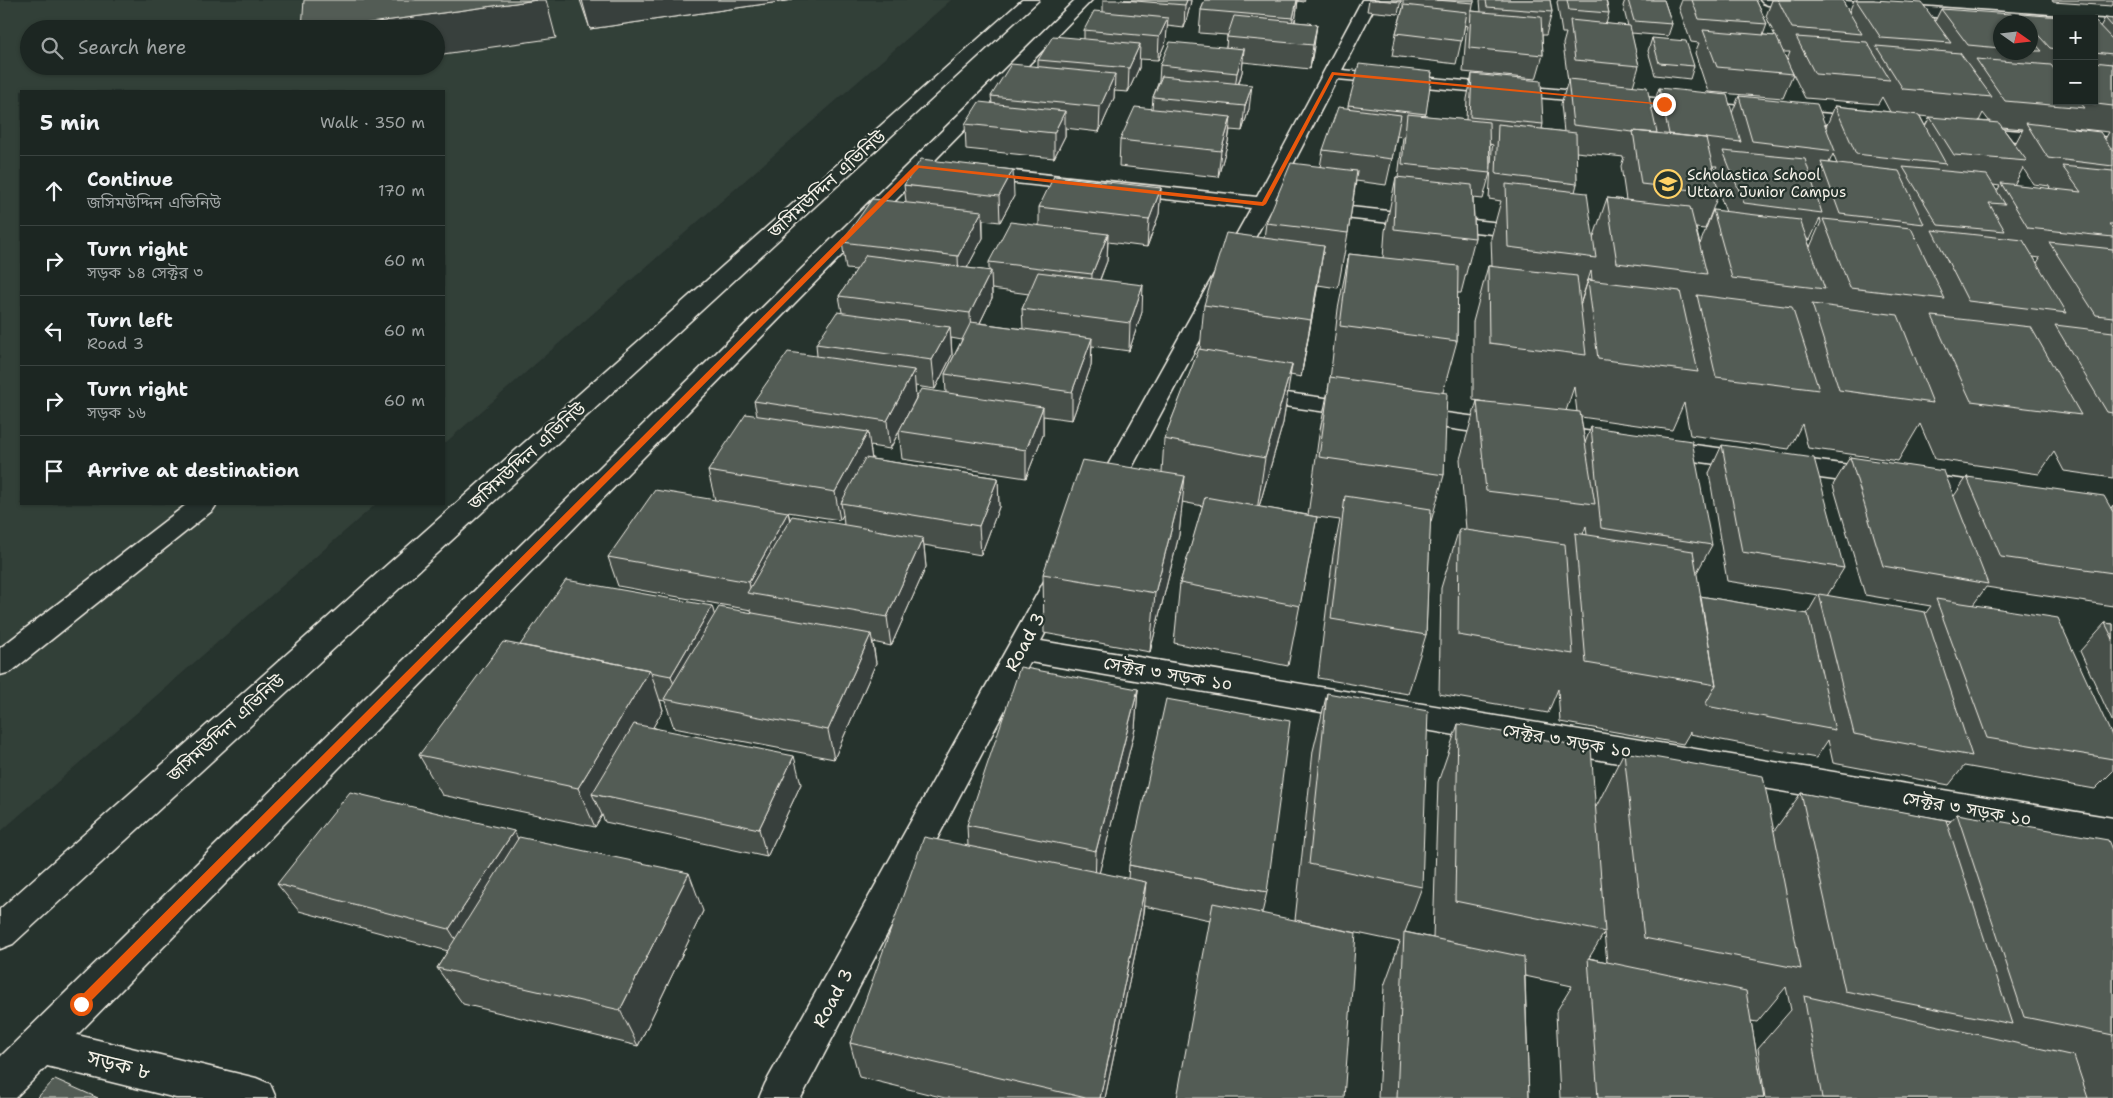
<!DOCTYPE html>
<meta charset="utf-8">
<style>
body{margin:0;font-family:"Shantell Sans","Noto Sans Bengali",sans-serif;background:#252e2a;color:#f1f3f6}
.controls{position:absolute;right:15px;top:15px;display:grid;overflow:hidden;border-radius:0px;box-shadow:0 1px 4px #0004}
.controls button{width:45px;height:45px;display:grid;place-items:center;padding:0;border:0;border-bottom:1px solid #3a4340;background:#1c2622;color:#f1f3f6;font:25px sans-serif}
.compass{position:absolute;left:1993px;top:15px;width:45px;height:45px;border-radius:50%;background:#1c2622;box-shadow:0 1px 4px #0004;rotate:104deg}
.stop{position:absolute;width:15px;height:15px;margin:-11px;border:4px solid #ea580c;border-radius:50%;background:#fff}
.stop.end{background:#ea580c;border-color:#fff;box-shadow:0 1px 5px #0008}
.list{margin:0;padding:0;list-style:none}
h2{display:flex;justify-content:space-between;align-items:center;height:65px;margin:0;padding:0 20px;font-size:21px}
h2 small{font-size:16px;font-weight:400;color:#a0a5a5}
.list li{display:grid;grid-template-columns:32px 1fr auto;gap:15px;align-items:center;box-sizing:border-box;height:70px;padding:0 20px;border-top:1px solid #3a4340}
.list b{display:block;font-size:19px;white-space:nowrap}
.list p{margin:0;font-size:16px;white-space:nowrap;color:#a0a5a5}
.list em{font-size:16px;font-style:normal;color:#a0a5a5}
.icon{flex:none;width:28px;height:28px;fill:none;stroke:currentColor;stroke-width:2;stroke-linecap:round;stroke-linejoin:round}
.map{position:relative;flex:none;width:2113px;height:1098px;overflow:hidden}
.search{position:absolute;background:#1c2622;box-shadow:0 1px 4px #0004;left:20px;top:20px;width:425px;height:55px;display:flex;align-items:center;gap:12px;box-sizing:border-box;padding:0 18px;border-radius:28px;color:#a0a5a5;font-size:19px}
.panel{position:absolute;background:#1c2622;box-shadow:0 1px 4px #0004;left:20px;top:90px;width:425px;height:415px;border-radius:0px}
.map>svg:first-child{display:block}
.built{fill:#333f39;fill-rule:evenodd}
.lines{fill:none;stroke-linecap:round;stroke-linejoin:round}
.minor-casing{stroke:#f4f1e8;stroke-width:3}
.minor{fill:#26332d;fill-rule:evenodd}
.wall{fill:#474f49;stroke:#f4f1e8;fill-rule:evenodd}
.shaded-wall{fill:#39403c;stroke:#f4f1e8}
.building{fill:#525c55;stroke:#f4f1e8}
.route{fill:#ea580c}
.labels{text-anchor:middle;stroke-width:4.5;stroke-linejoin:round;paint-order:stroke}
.far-poi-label{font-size:15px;fill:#f4f1e8;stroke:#26332d;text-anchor:start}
.street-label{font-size:18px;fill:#f4f1e8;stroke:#26332d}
.near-street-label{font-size:21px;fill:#f4f1e8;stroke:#26332d}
</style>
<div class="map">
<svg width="2113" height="1098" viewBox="0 0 2113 1098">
<rect width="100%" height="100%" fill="#26332d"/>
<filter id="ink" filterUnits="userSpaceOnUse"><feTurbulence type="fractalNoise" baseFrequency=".02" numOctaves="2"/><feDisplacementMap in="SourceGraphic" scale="10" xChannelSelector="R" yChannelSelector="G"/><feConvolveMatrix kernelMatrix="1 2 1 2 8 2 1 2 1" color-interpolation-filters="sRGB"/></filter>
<g filter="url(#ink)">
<!-- built -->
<path class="built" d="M 0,0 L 951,0 L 444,444 L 444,91 L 21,91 L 21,504 L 376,504 L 0,832 ZM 29,29 L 436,29 L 436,66 L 29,66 Z"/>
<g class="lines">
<defs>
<path id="minor" d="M 1022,0 L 1039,0 L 13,944 L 0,949 L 0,909 Z
M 1075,0 L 1092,0 L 77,1035 L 256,1078 L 270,1084 L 276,1098 L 176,1098 L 47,1066 L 15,1098 L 0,1098 L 0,1057 Z
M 1362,0 L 1378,0 L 1342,70 L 1865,117 L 1871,118 L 1874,122 L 1871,126 L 1865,127 L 1337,79 L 1275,199 L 1530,226 L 1537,228 L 1540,232 L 1537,236 L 1530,238 L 1270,210 L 1115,499 L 1111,505 L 1102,508 L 1093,505 L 1089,499 L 1251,208 L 976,179 L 969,177 L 967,173 L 969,169 L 976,167 L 1257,197 Z
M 1760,0 L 1831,0 L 2057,16 L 2063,19 L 2057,19 L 2057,26 L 1768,5 L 1763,3 Z
M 2094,19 L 2113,20 L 2113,30 L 2094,29 Z
M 1970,127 L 2113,138 L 2113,150 L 1964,136 L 1961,132 L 1964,128 Z
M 1249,388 L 1363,403 L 1372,405 L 1375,410 L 1372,415 L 1363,417 L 1241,400 L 1237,395 L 1241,390 Z
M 1408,408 L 1507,421 L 1516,424 L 1519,429 L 1516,434 L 1507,437 L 1399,421 L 1396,416 L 1399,411 Z
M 1547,426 L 1997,484 L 2006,487 L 2010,493 L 2006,499 L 1997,502 L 1538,440 L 1535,434 L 1538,428 Z
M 187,504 L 217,504 L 213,510 L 11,672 L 0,675 L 0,648 Z
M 1061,566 L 1071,569 L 1075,576 L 1041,641 L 2113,818 L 2113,848 L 1030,662 L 801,1098 L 759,1098 L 765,1084 L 1047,576 L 1051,569 Z"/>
</defs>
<!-- minor casing -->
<use href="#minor" class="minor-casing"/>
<!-- minor -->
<use href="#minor" class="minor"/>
</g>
<!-- wall -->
<path class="wall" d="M 580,0 L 793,0 L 590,29 Z
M 1103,0 L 1191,0 L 1190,6 L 1184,28 L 1167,26 L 1166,41 L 1158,60 L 1139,59 L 1139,68 L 1128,92 L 1114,91 L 1114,98 L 1099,132 L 1065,128 L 1065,136 L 1054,158 L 966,149 L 965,124 L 992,103 L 991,96 L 1038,66 L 1038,60 L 1084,39 L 1084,30 L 1103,12 Z
M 1205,0 L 1305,0 L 1304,2 L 1298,1 L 1295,22 L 1317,24 L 1310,69 L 1243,62 L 1242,72 L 1239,83 L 1249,109 L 1242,131 L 1230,130 L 1228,142 L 1218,177 L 1119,166 L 1120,140 L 1152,109 L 1153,97 L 1159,81 L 1160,65 L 1226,47 L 1227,35 L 1199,33 L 1201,10 Z
M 1369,0 L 1401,0 L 1398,14 L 1367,11 Z
M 1403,0 L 1474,0 L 1472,11 L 1481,12 L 1480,0 L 1550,0 L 1552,12 L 1546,35 L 1542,35 L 1543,55 L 1536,79 L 1463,72 L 1466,34 L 1468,26 L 1465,25 L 1456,64 L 1392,56 L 1396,33 L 1403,8 Z
M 1558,0 L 1606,0 L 1609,13 L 1606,24 L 1628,26 L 1623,6 L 1625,0 L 1664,0 L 1672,24 L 1668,36 L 1631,33 L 1639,66 L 1633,86 L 1652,109 L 1659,88 L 1732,113 L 1739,96 L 1826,127 L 1835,106 L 1890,112 L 1882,97 L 1878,104 L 1805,98 L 1790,68 L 1793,74 L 1783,98 L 1708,92 L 1695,53 L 1699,43 L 1691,42 L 1679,8 L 1682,0 L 1756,0 L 1767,24 L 1763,35 L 1775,36 L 1766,16 L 1772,0 L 1842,0 L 1849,12 L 1854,0 L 1874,0 L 1935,21 L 1941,9 L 2017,21 L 2020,14 L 2057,19 L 2057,101 L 2094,101 L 2094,20 L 2100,27 L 2105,18 L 2113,19 L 2113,478 L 2064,471 L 2054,452 L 2039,474 L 1935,459 L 1920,424 L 1898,461 L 1808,448 L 1802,424 L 1789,449 L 1690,435 L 1684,403 L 1672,430 L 1581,417 L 1585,443 L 1591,427 L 1712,545 L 1696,574 L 1700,596 L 1807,614 L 1818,595 L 1727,581 L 1709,473 L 1722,445 L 1844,568 L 1827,596 L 1925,614 L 1931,606 L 1865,595 L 1833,485 L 1850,457 L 1954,496 L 1967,477 L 2111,508 L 2113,505 L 2113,606 L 1986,587 L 1973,605 L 2113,738 L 2113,771 L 2095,789 L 1964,766 L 1949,785 L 1833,763 L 1828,740 L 1816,758 L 1690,734 L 1690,732 L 1683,744 L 1560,722 L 1558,689 L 1548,713 L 1439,694 L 1441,588 L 1459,529 L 1466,529 L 1460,459 L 1477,401 L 1486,402 L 1473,400 L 1473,322 L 1488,266 L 1492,266 L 1491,238 L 1501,201 L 1489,199 L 1492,149 L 1493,145 L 1490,144 L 1490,173 L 1483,199 L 1473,198 L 1475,238 L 1461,293 L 1457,293 L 1457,341 L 1443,392 L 1444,475 L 1430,525 L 1426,635 L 1408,694 L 1318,678 L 1333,555 L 1340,520 L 1310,516 L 1317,517 L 1288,666 L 1174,643 L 1180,583 L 1203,506 L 1182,502 L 1179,535 L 1150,652 L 1044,633 L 1043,574 L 1162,472 L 1164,439 L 1200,349 L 1204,305 L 1264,238 L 1266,223 L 1320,167 L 1323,150 L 1348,108 L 1348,105 L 1432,72 L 1425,116 L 1466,120 L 1467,99 L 1472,74 L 1543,124 L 1542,129 L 1564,132 L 1561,104 L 1568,81 L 1563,44 L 1566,33 L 1562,33 L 1557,2 ZM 2000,22 L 2030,22 L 2030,52 L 2000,52 ZM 1783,52 L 1790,52 L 1787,60 ZM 1983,113 L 1990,122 L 1979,121 ZM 1920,116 L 1930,117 L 1925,126 ZM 2002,127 L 2023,129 L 2015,144 ZM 2073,128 L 2109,132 L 2105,139 ZM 1397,136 L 1403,137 L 1398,177 L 1396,177 L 1385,231 L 1383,258 L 1349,254 L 1338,309 L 1330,380 L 1319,435 L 1308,515 L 1259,507 L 1283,423 L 1290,375 L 1301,377 L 1318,285 L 1338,288 L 1348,233 L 1356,181 L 1386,185 ZM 1576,152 L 1624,157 L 1621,166 L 1626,200 L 1607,198 L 1593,239 L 1575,192 L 1577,184 ZM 1833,154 L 1837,164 L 1829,163 ZM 1713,166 L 1717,166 L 1714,172 ZM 2023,168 L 2033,184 L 2050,186 L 2049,189 L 2014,185 ZM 1810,175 L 1815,175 L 1812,182 ZM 1993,185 L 2000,186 L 1997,191 ZM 1719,193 L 1726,212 L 1713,210 L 1700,244 L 1696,228 L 1705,229 ZM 1820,218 L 1821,222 L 1810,247 L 1807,239 L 1810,240 ZM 2033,257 L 2040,258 L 2037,263 ZM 1591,271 L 1592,280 L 1588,280 L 1580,305 ZM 1574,387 L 1577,412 L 1566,411 ZM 1586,526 L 1587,535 L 1583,534 Z
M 2052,0 L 2113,0 L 2113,4 L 2112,6 L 2053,2 Z
M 1652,38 L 1694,66 L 1690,79 L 1655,75 L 1648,51 Z
M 904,185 L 1014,196 L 1000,222 L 983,220 L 983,238 L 967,268 L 989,271 L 989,262 L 1039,226 L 1039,207 L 1161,188 L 1159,214 L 1147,247 L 1108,242 L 1107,261 L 1100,280 L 1142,312 L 1129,351 L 1092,346 L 1091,366 L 1072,420 L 1043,416 L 1043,435 L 1026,478 L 902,459 L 899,432 L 890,449 L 870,446 L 872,459 L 998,478 L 999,507 L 981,555 L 924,545 L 926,567 L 891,646 L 873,642 L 876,663 L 834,759 L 674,728 L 665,701 L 660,700 L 663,710 L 653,727 L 801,784 L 767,857 L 605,822 L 602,815 L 595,827 L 442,795 L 419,755 L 520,645 L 712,606 L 714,615 L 752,613 L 751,610 L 618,586 L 608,557 L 715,500 L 708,471 L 757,415 L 754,401 L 817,356 L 816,344 L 842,312 L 839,296 L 857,270 L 846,269 L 842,242 L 906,202 ZM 992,289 L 1029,294 L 1022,309 L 1023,329 L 980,323 L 992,298 ZM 951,338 L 962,340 L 945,374 L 946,393 L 916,398 L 915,386 L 935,389 L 952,355 ZM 788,512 L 840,520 L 843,515 L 844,525 L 790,519 Z
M 2105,623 L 2113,624 L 2113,723 L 2080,651 Z
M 1138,689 L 1135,729 L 1099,873 L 1128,879 L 1129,865 L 1267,892 L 1262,913 L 1210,920 L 1144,906 L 1142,920 L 1105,1098 L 945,1098 L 859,1077 L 850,1043 L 968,846 L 967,825 Z
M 1327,693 L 1422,887 L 1405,932 L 1433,938 L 1438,782 L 1458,724 L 1596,807 L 1624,752 L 1774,831 L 1801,793 L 1948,824 L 1957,814 L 2113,852 L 2113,1098 L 1765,1098 L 1758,1048 L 1791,1010 L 1786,987 L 1757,1022 L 1751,1021 L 1764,1098 L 1560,1098 L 1556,1012 L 1572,986 L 1525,976 L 1529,1098 L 1378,1098 L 1384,986 L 1400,942 L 1295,920 L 1313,751 ZM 1604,933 L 1607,962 L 1589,958 Z
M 518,839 L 703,911 L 638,1046 L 463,1004 L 437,968 L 448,951 L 299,911 L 277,884 Z"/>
<!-- shaded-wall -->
<path class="shaded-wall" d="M 537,0 L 546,0 L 556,38 L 436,55 L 436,29 L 326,29 Z
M 582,0 L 793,0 L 590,29 Z
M 1187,0 L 1191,0 L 1190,6 L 1184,28 L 1185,5 Z
M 1297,0 L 1298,0 L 1296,15 L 1290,41 L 1293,18 Z
M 1168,18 L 1166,41 L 1158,60 L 1159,37 Z
M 1317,24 L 1314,47 L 1310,69 L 1313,45 Z
M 1140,44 L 1139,68 L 1128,92 L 1129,68 Z
M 1244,49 L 1242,72 L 1234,97 L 1237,73 Z
M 315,66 L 358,66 L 318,72 Z
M 1115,74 L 1114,98 L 1099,132 L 1100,107 Z
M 1252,85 L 1249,109 L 1242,131 L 1245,106 Z
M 1065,111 L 1065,136 L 1054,158 L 1054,133 Z
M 1231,117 L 1228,142 L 1218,177 L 1221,151 Z
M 1013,170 L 1014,196 L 1000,222 L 999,196 Z
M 1161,188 L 1159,214 L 1147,247 L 1149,220 Z
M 982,211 L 983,238 L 959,283 L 958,256 Z
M 1108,234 L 1107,261 L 1091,302 L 1092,274 Z
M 1324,246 L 1315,301 L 1301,377 L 1311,320 Z
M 991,271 L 992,298 L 971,341 L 970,313 Z
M 1143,285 L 1142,312 L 1129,351 L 1130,323 Z
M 950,327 L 952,355 L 935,389 L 932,360 Z
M 1092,338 L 1091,366 L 1072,420 L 1072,392 Z
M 1292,365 L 1283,423 L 1256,517 L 1265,458 Z
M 914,370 L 916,398 L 890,449 L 887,421 Z
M 1043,407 L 1043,435 L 1026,478 L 1026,450 Z
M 868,432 L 872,460 L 841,503 L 843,515 L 840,520 L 835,492 Z
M 1185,476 L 1179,535 L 1150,652 L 1155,593 Z
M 998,478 L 999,507 L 981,555 L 979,526 Z
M 788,512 L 794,541 L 751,593 L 749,582 Z
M 923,538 L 926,567 L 891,646 L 887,617 Z
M 712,606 L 720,635 L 680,702 L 671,676 Z
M 871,634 L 876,663 L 834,759 L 828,730 Z
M 650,670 L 663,710 L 612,798 L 592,794 L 602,815 L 595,827 L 578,788 Z
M 1138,689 L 1135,729 L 1095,890 L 1096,851 Z
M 794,756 L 801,784 L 767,857 L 759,829 Z
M 514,831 L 528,859 L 466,956 L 449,929 Z
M 689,873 L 703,911 L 638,1046 L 620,1010 Z
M 1146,882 L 1142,920 L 1105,1098 L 1100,1098 Z"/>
<!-- building -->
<path class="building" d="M 304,0 L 537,0 L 326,29 L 302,29 Z
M 1123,0 L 1187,0 L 1185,5 Z
M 1205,0 L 1297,0 L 1293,18 L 1201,10 Z
M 1378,0 L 1401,0 L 1401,2 Z
M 1436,0 L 1474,0 L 1474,3 Z
M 1486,0 L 1550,0 L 1552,12 L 1487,7 Z
M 1567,0 L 1606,0 L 1609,13 L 1569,10 Z
M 1628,0 L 1664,0 L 1672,24 L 1634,21 Z
M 1692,0 L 1756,0 L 1767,24 L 1699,19 Z
M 1778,0 L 1842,0 L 1862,34 L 1792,28 Z
M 1856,0 L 1874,0 L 1922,3 L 1951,43 L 1881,38 Z
M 1404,5 L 1467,12 L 1462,41 L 1396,33 Z
M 1941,9 L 2011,14 L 2018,22 L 2000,22 L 2000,48 L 1968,45 Z
M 1094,11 L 1168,18 L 1159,37 L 1084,30 Z
M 1471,11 L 1541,17 L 1543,55 L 1469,48 Z
M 2020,14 L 2089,19 L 2057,19 L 2057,49 L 2050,48 L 2030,26 L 2030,22 L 2028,22 Z
M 1234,16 L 1317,24 L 1313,45 L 1227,37 Z
M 2105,18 L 2113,19 L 2113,27 Z
M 1570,20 L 1630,26 L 1639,66 L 1575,60 Z
M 2094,20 L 2113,40 L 2113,54 L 2094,52 Z
M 1703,30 L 1776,36 L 1793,74 L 1717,67 Z
M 1053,36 L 1140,44 L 1129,68 L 1038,60 Z
M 1796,37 L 1867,42 L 1890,80 L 1815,74 Z
M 1652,38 L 1686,41 L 1694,66 L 1659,63 Z
M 2030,38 L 2042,51 L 2030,51 Z
M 1170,42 L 1244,49 L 1237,73 L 1160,65 Z
M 1876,46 L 1960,53 L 1992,97 L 1903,89 Z
M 1976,59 L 2051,65 L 2057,73 L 2057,101 L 2079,101 L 2085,108 L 2005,101 Z
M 2094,62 L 2113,64 L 2113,106 L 2088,103 L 2086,101 L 2094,101 Z
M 1011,64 L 1115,74 L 1100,107 L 991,96 Z
M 1359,64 L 1432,72 L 1426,114 L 1348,105 Z
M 1472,74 L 1541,81 L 1543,124 L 1470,117 Z
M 1162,76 L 1252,85 L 1245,106 L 1153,97 Z
M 1568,79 L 1647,87 L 1657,133 L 1633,131 L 1633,132 L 1573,125 Z
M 1659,88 L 1727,95 L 1741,142 L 1669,134 Z
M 1739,96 L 1817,104 L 1835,151 L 1752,141 Z
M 979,102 L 1065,111 L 1054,133 L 965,124 Z
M 1835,106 L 1919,115 L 1946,164 L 1856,154 Z
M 1135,107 L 1231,117 L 1221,151 L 1120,140 Z
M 1338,107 L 1401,115 L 1392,159 L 1323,150 Z
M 1407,114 L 1489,122 L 1490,173 L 1402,164 Z
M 1930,117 L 1999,123 L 2027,161 L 1954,155 Z
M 2026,123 L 2100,132 L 2113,151 L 2113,166 L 2048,158 Z
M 1498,124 L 1576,133 L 1577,184 L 1496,174 Z
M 1633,131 L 1706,138 L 1719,193 L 1641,184 Z
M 1723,151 L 1805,159 L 1822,213 L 1744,203 Z
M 921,159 L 1013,170 L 999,196 L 904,185 Z
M 1821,162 L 1899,171 L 1924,224 L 1840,214 Z
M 1291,163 L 1357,171 L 1348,233 L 1266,223 Z
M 2062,166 L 2113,171 L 2113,224 L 2109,224 L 2113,229 L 2113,237 L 2028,228 L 2001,183 L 2081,192 Z
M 1903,167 L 1987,175 L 2005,204 L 1989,203 L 2005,231 L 1938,225 Z
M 1054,176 L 1161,188 L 1149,220 L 1039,207 Z
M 1396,177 L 1472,185 L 1475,238 L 1394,229 Z
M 1506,184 L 1587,193 L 1596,258 L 1508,247 Z
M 1607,198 L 1690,207 L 1707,274 L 1617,263 Z
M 872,199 L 982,211 L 958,256 L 842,242 Z
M 1713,210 L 1800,220 L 1825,289 L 1732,278 Z
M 1823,219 L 1911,228 L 1945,299 L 1850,288 Z
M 1010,222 L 1108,234 L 1092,274 L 989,262 Z
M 1932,230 L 2023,240 L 2067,313 L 1968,301 Z
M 1226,233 L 1324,246 L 1311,320 L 1204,305 Z
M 2049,242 L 2113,249 L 2113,317 L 2096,315 Z
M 1349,254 L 1458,266 L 1457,341 L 1340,326 Z
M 866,255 L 991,271 L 970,313 L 839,296 Z
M 1488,266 L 1577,276 L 1586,355 L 1489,343 Z
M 1038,272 L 1143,285 L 1130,323 L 1022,309 Z
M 1588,280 L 1680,291 L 1698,372 L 1598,359 Z
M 1697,295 L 1792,307 L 1819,390 L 1716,377 Z
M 1812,304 L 1898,315 L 1933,403 L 1839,390 Z
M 837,312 L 950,327 L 932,360 L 816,344 Z
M 1932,316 L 2031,327 L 2081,415 L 1971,401 Z
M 971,322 L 1092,338 L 1072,392 L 945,374 Z
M 2055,325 L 2113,332 L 2113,413 L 2107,412 Z
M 1199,349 L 1292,365 L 1265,458 L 1164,439 Z
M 788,352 L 914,370 L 887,421 L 754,401 Z
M 1330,377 L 1447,393 L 1444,475 L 1319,457 Z
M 921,389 L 1043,407 L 1026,450 L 899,431 Z
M 1477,401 L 1580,412 L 1595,504 L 1486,491 Z
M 746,414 L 868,432 L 835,492 L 708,471 Z
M 1591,427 L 1692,441 L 1712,545 L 1601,528 Z
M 1722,445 L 1814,458 L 1844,568 L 1742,552 Z
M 1850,457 L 1944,471 L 1988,584 L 1883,566 Z
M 865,458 L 998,478 L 979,526 L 841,503 Z
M 1082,460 L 1185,476 L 1155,593 L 1043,574 Z
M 1967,477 L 2104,496 L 2113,512 L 2113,573 L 2001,557 Z
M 655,490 L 788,512 L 749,582 L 608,557 Z
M 1345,496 L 1431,509 L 1426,635 L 1331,619 Z
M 1205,497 L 1317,517 L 1300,606 L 1180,583 Z
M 792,516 L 923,538 L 887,617 L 747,593 Z
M 1459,529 L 1565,544 L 1573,654 L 1458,635 Z
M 1575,533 L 1693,551 L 1716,685 L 1586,663 Z
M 566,580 L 712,606 L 671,676 L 650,672 L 650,670 L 520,645 Z
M 1819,594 L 1925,612 L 1972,756 L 1854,734 Z
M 1700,596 L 1808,614 L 1835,730 L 1706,706 L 1706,703 L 1716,685 Z
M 1936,599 L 2058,618 L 2113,738 L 2113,759 L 1987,738 Z
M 719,607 L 871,634 L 828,730 L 664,699 Z
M 2105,623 L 2113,624 L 2113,639 Z
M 503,642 L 650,670 L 578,788 L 419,755 Z
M 1020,667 L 1138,689 L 1096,851 L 967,825 Z
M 1327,693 L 1428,711 L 1422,887 L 1309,864 Z
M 1166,699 L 1290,721 L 1267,892 L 1129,865 Z
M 634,724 L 794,756 L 759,829 L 592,794 Z
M 1458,724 L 1591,748 L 1605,932 L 1455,901 Z
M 1624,752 L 1763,776 L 1801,969 L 1644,938 Z
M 350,792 L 514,831 L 449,929 L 277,884 Z
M 1801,793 L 1946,820 L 2012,1024 L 1845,991 Z
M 1957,814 L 2108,840 L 2113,852 L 2113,1035 L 2024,1017 Z
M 519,837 L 689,873 L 620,1010 L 437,968 Z
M 924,837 L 1146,882 L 1100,1098 L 1086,1098 L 850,1043 Z
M 1213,903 L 1356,933 L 1344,1098 L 1177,1098 Z
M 1404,932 L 1524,957 L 1529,1098 L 1397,1098 Z
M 1588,958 L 1746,991 L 1764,1098 L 1598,1098 Z
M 1804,996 L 2074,1056 L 2088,1098 L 1822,1098 Z
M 55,1079 L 98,1098 L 37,1098 Z"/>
</g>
<!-- route -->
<path class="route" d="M 1332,72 L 1667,104 L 1664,105 L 1334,75 L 1266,204 L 1263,206 L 919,168 L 85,1007 L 81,1009 L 77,1007 L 76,1004 L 77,1000 L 915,165 L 1262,202 Z"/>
<!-- icons -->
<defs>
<symbol id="school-ring" viewBox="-11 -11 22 22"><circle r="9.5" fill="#26332d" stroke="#ffd166" stroke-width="1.5"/><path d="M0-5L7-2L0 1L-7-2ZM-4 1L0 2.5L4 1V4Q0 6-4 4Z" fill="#ffd166"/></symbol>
</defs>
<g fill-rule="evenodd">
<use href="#school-ring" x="1652" y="168" width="32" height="32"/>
</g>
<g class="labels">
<!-- far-poi labels -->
<g class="far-poi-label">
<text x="1687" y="180">Scholastica School<tspan x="1687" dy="17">Uttara Junior Campus</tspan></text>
</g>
<!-- street labels -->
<g class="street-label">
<text transform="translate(827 184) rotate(-42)" y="6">জসিমউদ্দিন এভিনিউ</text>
<text transform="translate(527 456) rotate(-42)" y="6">জসিমউদ্দিন এভিনিউ</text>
<text transform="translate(1025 642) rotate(-62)" y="6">Road 3</text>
<text transform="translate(1168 674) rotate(10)" y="6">সেক্টর ৩ সড়ক ১০</text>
<text transform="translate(226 728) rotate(-42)" y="6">জসিমউদ্দিন এভিনিউ</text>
<text transform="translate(1567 741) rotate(10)" y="6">সেক্টর ৩ সড়ক ১০</text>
<text transform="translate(1967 809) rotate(10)" y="6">সেক্টর ৩ সড়ক ১০</text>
<text transform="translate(833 998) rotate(-62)" y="6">Road 3</text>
</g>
<!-- near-street labels -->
<g class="near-street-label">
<text transform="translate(119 1065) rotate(14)" y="7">সড়ক ৮</text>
</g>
</g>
</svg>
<div class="controls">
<button>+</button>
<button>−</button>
</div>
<svg class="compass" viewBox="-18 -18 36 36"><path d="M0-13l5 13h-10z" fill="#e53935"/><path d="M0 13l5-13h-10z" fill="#a0a5a5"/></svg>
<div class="stop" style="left:81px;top:1004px"></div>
<div class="stop end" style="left:1664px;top:104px"></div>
<div class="search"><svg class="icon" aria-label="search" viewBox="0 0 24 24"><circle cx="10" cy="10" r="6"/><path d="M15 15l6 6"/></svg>Search here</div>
<section class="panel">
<h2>5 min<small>Walk · 350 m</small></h2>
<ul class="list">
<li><svg class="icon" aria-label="ahead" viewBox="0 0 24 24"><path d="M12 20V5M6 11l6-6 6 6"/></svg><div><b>Continue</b><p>জসিমউদ্দিন এভিনিউ</p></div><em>170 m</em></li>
<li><svg class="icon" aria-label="right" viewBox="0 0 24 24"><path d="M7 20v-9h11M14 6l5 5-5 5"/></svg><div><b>Turn right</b><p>সড়ক ১৪ সেক্টর ৩</p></div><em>60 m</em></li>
<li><svg class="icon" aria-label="left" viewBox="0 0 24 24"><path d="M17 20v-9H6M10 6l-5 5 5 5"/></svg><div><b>Turn left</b><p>Road 3</p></div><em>60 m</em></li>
<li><svg class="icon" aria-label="right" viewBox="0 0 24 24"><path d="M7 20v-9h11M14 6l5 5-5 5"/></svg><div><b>Turn right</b><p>সড়ক ১৬</p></div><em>60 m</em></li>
<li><svg class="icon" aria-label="arrive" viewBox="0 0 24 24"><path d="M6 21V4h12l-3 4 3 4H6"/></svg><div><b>Arrive at destination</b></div></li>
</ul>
</section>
</div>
